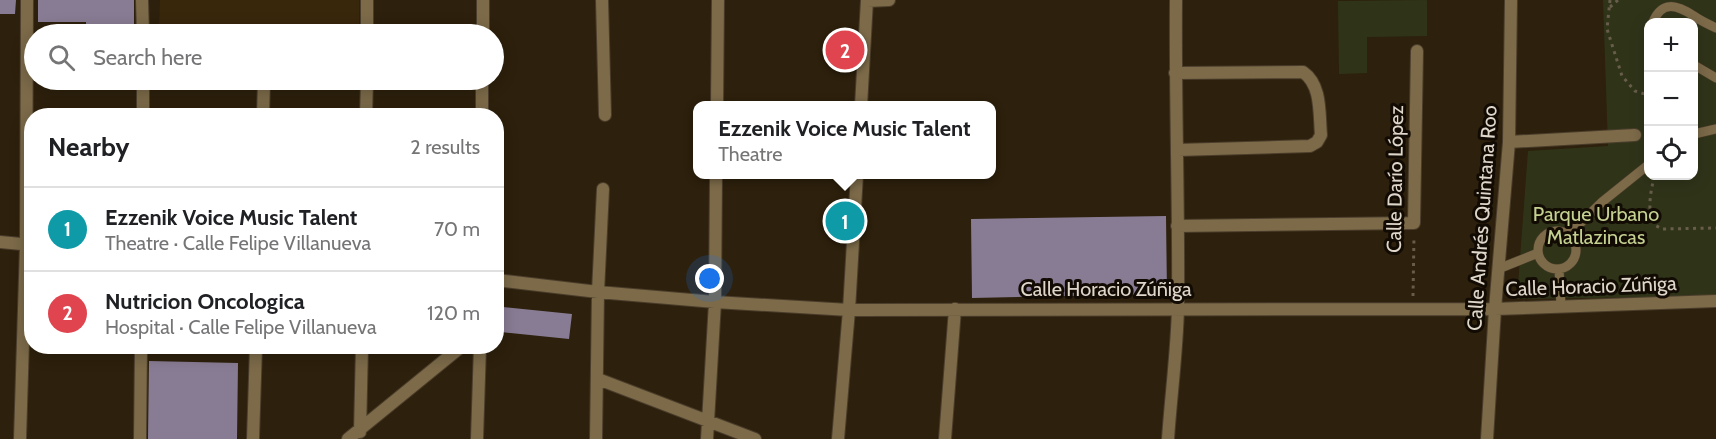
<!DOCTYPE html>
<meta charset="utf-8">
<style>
body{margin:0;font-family:Cabin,sans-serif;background:#f2f2f2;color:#202124}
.controls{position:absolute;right:18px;top:18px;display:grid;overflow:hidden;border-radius:12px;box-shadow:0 3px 15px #0003}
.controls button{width:54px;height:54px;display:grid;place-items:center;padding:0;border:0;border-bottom:2px solid #e0e0e0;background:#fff;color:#202124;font:30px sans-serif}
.you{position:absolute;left:710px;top:279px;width:21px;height:21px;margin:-15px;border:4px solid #fff;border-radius:50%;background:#1a73e8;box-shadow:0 0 0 9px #1a73e833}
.badge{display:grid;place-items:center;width:39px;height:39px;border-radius:50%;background:#d93025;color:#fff;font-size:20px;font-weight:700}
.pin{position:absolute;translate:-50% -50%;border:3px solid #fff;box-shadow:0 2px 6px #0006}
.popup{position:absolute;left:693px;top:101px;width:303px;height:78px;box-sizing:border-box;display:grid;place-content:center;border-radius:12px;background:#fff;filter:drop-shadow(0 2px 4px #0005);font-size:20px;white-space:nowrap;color:#757577}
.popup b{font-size:22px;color:#202124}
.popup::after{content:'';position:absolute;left:50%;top:100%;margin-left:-12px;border:12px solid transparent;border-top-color:#fff}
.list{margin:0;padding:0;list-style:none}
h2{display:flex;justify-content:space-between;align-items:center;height:78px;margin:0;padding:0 24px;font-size:26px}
h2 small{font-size:20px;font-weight:400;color:#757577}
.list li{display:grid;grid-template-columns:39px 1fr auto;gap:18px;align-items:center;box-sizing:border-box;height:84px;padding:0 24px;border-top:2px solid #e0e0e0}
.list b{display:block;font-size:22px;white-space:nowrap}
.list p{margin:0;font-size:20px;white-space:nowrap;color:#757577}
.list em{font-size:20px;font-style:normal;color:#757577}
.icon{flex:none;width:33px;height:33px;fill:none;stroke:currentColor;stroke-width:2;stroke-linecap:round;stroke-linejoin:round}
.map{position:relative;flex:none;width:1716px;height:439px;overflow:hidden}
.search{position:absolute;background:#fff;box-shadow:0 3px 15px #0003;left:24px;top:24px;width:480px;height:66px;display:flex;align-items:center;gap:15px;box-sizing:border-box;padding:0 21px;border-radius:33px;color:#757577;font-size:22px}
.panel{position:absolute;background:#fff;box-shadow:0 3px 15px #0003;left:24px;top:108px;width:480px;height:246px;border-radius:24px}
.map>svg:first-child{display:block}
.built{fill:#39270c}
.green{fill:#2f3419;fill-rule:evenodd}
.building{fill:#887c94}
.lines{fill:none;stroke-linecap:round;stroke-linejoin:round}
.service-casing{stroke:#4a3d2b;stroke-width:10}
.minor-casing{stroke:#4a3d2b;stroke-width:14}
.path{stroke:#685d4b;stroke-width:3;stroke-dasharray:3 4.5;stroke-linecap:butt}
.service{stroke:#7c6a49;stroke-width:9}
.minor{stroke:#7c6a49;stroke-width:12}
.labels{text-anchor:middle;stroke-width:6;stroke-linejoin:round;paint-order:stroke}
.street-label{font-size:20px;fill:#e0d7cb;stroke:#110b04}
.park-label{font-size:20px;fill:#c5d190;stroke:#110b04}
</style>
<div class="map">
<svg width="1716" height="439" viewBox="0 0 1716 439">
<rect width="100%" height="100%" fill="#2d200c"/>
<!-- built -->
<path class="built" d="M 160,0 L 359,0 L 359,34 L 241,34 L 159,31 Z"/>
<!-- green -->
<path class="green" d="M 1427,0 L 1427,36 L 1367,37 L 1367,73 L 1339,74 L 1338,1 Z
M 1603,0 L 1716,0 L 1716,296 L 1517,299 L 1528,151 L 1608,146 ZM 1648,22 L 1694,22 L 1694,176 L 1648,176 Z"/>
<!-- building -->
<path class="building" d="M 0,0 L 16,0 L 15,14 L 0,14 Z
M 38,0 L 134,0 L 134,34 L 86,34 L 86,22 L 38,22 Z
M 1166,216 L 1167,294 L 972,298 L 971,219 Z
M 503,307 L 572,314 L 569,339 L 501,332 Z
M 149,361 L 238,363 L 237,439 L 148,439 Z"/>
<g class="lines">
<defs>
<path id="service" d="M 1653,22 C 1662,0 1677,5 1694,16 C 1701,21 1708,24 1716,28
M 1694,65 L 1716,78
M 1694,134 L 1716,129
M1538 250a19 19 0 1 1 38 0a19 19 0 1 1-38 0Z
M 1568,235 L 1602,202 L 1648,165
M 1498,269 L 1538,253
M 1559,269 L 1561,306"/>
<path id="minor" d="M 142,0 L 143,34
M 602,0 L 605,115
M 867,1 L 889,0
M 367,34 L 367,0
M 483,34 L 483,0
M 1175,73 L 1303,72 C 1322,85 1319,114 1321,135 L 1317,142 L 1310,146 L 1178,150
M 717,106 L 718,0
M 861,106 L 867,0
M 143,116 L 143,80
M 263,116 L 264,80
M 366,116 L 367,80
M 482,116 L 482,80
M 1509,142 L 1635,135
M 1177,226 L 1414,223 L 1417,51
M 0,242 L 32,245
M 496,280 L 598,292 L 715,302 L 849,310 L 1495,309 L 1716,301
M 598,379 L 755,439
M 360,432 L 362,346
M 20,439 L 26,244 L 27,0
M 140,439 L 141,346
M 253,439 L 256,346
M 348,439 L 462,346
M 477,439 L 480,346
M 596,439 L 598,292 L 603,189
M 707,439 L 715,302 L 716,174
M 838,439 L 849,310 L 857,174
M 945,439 L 955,309
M 1168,439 C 1171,395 1177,351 1178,307 C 1179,204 1175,102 1176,0
M 1487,439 L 1495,309 L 1509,142 L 1511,0"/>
</defs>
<!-- service casing -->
<use href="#service" class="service-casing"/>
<!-- minor casing -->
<use href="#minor" class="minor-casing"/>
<!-- path -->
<path class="path" d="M 1610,0 L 1607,29 L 1622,76 L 1635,91 L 1648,95
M 1610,7 L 1618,0
M 1654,176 C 1651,193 1647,206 1653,224 L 1662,229 L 1716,228
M 1413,296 L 1414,236"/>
<!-- service -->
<use href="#service" class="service"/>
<!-- minor -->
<use href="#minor" class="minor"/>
</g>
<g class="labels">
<!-- street labels -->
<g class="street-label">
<text transform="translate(1395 179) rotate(-89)" y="7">Calle Darío López</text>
<text transform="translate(1482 218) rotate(-86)" y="7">Calle Andrés Quintana Roo</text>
<text transform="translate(1591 286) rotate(-2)" y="7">Calle Horacio Zúñiga</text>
<text x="1106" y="296">Calle Horacio Zúñiga</text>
</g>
<!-- park labels -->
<g class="park-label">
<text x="1596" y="221">Parque Urbano<tspan x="1596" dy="23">Matlazincas</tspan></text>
</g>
</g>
</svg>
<div class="controls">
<button>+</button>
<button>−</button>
<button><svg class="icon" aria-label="locate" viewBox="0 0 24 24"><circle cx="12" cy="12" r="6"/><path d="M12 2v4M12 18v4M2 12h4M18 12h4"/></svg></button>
</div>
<div class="you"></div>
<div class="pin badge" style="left:845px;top:221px;background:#0f9aa8">1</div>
<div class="popup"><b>Ezzenik Voice Music Talent</b>Theatre</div>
<div class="pin badge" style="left:845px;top:50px;background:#e0444e">2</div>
<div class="search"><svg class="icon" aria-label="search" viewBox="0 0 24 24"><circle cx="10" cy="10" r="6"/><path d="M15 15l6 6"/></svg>Search here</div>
<section class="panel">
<h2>Nearby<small>2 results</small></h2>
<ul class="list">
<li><span class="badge" style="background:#0f9aa8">1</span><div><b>Ezzenik Voice Music Talent</b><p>Theatre · Calle Felipe Villanueva</p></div><em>70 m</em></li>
<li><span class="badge" style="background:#e0444e">2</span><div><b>Nutricion Oncologica</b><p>Hospital · Calle Felipe Villanueva</p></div><em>120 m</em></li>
</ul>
</section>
</div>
